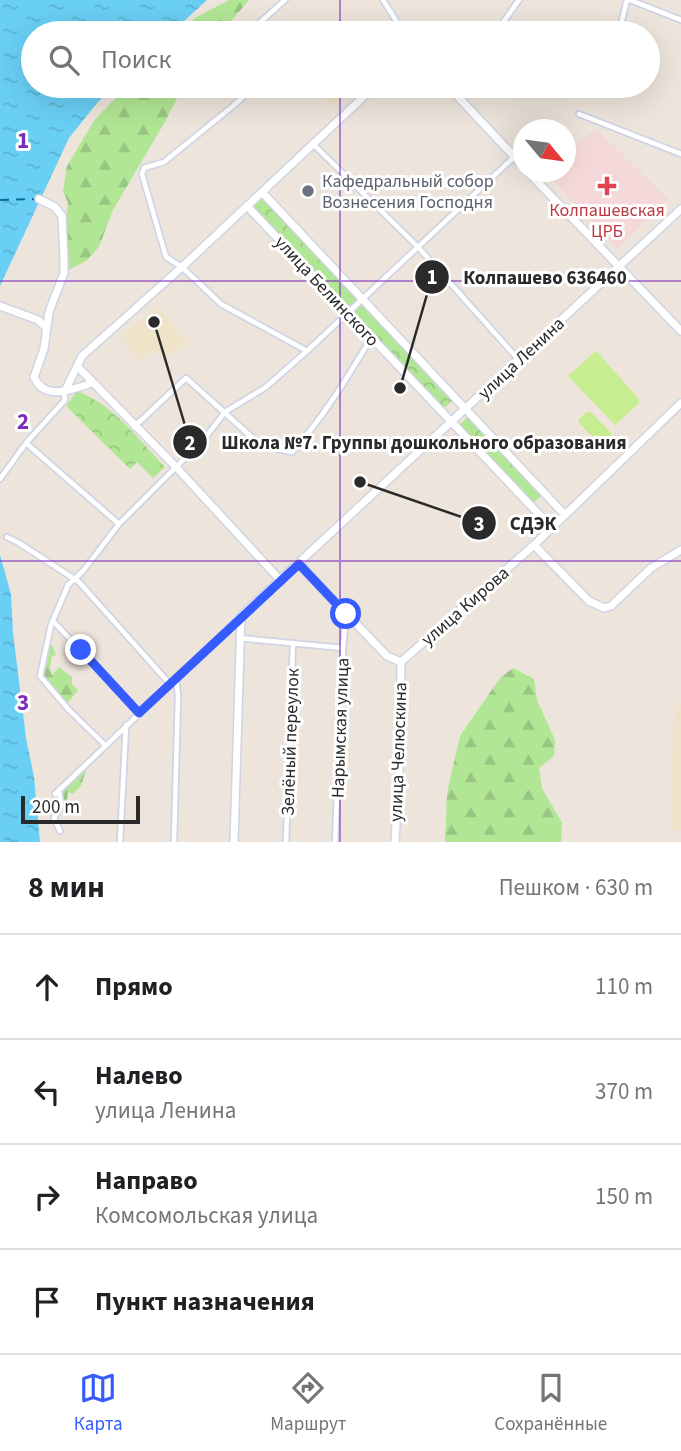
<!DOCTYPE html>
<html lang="ru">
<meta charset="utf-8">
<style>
body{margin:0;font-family:"Source Sans 3",sans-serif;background:#f2f2f2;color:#202124}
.compass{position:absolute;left:513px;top:119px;width:63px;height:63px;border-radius:50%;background:#fff;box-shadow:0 7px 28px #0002;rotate:119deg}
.scale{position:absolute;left:21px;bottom:18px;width:119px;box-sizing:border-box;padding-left:7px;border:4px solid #2a2a2a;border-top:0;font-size:19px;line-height:24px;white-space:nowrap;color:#2a2a2a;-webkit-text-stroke:5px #fff;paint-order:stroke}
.stop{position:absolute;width:21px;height:21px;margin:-16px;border:5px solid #365cff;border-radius:50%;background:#fff}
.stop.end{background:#365cff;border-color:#fff;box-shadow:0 2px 7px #0008}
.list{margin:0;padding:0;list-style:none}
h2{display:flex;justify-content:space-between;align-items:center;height:91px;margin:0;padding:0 28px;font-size:30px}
h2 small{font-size:23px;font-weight:400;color:#757577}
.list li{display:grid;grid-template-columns:46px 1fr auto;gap:21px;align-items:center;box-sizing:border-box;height:105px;padding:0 28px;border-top:2px solid #e0e0e0}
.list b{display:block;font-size:26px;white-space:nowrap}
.list p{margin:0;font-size:23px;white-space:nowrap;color:#757577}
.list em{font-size:23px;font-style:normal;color:#757577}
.icon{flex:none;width:38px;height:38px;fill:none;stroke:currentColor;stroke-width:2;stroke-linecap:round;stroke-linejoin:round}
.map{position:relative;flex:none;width:681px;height:842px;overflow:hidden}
.search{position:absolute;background:#fff;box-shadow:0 7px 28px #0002;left:21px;right:21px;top:21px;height:77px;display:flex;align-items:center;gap:18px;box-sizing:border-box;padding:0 24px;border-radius:38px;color:#757577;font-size:26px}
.sheet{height:511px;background:#fff}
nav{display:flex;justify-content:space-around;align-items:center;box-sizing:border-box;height:98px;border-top:2px solid #e0e0e0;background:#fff;font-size:19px;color:#757577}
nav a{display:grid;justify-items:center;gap:4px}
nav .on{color:#365cff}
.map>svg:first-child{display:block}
.education{fill:#efe3ca}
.medical{fill:#f4d8da}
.forest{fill:url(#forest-firs)}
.park{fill:url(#park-crowns)}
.pitch{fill:#c6ee90}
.water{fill:url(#water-ripples)}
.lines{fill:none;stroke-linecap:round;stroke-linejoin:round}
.ferry{stroke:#086ca1;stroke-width:2;stroke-dasharray:9 7;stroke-linecap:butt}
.street-casing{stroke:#d0d4e4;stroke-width:8}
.secondary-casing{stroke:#d0d4e4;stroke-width:10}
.street{stroke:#fff;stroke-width:4.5}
.secondary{stroke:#fff;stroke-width:7}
.route{stroke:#365cff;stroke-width:9}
.grid{fill:none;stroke:#7b2cbf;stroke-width:2;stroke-opacity:0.55}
.health-dot{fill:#e0444e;stroke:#fff;stroke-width:2.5}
.worship-dot{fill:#6b7280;stroke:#fff;stroke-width:2.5}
.labels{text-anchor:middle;stroke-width:6;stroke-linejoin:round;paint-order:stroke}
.worship-label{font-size:18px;fill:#5b616d;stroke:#fff;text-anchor:start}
.health-label{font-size:18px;fill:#be3a42;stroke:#fff}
.street-label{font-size:18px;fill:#2a2a2a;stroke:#fff}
.grid-label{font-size:23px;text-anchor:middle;font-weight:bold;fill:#7b2cbf;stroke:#fff;stroke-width:6;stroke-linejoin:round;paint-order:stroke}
.leader{fill:none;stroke:#2a2a2a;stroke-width:2.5}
.callout-dot{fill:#2a2a2a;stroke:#fff;stroke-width:2.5}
.mark-label{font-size:21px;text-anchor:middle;font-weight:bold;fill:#fff}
.callout-label{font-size:19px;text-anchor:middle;font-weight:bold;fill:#2a2a2a;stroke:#fff;stroke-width:6;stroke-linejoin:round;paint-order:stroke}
</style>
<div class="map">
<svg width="681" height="842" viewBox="0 0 681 842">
<defs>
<pattern id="forest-firs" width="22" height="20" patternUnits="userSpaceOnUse" patternTransform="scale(1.75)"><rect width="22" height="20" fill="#b1e695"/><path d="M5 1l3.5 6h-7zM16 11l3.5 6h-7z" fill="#98c581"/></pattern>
<pattern id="park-crowns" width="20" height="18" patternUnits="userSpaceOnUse" patternTransform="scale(1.75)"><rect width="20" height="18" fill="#b1e695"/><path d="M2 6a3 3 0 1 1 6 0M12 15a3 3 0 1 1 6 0" fill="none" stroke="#98c581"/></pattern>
<pattern id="water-ripples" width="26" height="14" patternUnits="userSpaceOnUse" patternTransform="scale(1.75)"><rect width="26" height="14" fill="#69cff4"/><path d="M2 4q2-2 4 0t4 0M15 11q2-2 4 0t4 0" fill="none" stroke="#5bb2d1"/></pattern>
</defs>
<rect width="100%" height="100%" fill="#ede5db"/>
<!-- education -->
<path class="education" d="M 313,86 L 356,86 L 334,107 Z
M 157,306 L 189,343 L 163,359 L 154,349 L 140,361 L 120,337 Z
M 681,703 L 681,830 L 673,830 L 672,778 L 674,725 L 676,707 Z"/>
<!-- medical -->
<path class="medical" d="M 595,128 L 668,199 L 617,249 L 547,173 L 566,172 L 566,156 Z"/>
<!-- forest -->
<path class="forest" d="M 229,0 L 249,0 L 221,33 L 179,33 L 195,18 Z
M 128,86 L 183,86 L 166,120 L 113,210 L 99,247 L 86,261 L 68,270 L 65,234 L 68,203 L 63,191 L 67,166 L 95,119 Z
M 52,645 L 56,655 L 52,656 L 50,668 L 52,675 L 59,667 L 72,677 L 72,685 L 77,689 L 77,692 L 68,702 L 65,702 L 44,677 L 50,646 Z
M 513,668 L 534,679 L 537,700 L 555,740 L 554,756 L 539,768 L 542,788 L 562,823 L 561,842 L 445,842 L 447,793 L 460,736 L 500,678 Z
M 81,770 L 86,770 L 81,786 L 73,794 L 68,792 L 67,800 L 62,805 L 60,791 Z"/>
<!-- park -->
<path class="park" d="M 262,199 L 358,299 L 349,307 L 253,207 Z
M 363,304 L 453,400 L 443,409 L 353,313 Z
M 77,391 C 114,405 138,439 165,467 L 153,478 L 137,462 L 130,469 L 66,406 Z
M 468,417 L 542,495 L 533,503 L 458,426 Z"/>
<!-- pitch -->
<path class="pitch" d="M 596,351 L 638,398 L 639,403 L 615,425 L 568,376 Z
M 587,412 L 591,412 L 611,433 L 611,436 L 602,444 L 599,443 L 579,423 L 579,419 Z"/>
<!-- water -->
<path class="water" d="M 0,0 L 207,0 L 171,33 L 33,33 L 33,86 L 114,86 L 97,103 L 69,138 L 0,286 Z
M 0,555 L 11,594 L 13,633 L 26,738 L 34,777 L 40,842 L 0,842 Z"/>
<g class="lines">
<!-- ferry -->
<path class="ferry" d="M 0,200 L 37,199"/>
<defs>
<path id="street" d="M 383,0 L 404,33
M 630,0 L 681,20
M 496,32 L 519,0
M 248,33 L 285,0
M 622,33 L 621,24 L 627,0
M 248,86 L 242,98 L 233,106 L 164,162 L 144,168 L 142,174 L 166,257 L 182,267 L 221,304 L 307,351
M 579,114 L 681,154
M 313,144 L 418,247 L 518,359
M 134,427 L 186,378 L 255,440 L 277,449 L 292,452 C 324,417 347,378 371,338
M 26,443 L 119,524
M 0,479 L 26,443 L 65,400 L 64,393
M 7,537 L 19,543 L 79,582 L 169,683
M 53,621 L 139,713
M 239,638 L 343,648
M 105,745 L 69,710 L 40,676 L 51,625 L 68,585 L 83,571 L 119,524 L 205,438 L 225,412 L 266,387 L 307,351 L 514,157
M 59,790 L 61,806 L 54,818 L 60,831
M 55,794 L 241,617
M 120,842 L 126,725
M 174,842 L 178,696 L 176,678
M 286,842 L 293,643
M 335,842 L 343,648 L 346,614"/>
<path id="secondary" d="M 448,86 L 524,167
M 528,172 L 681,331
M 262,192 L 564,514
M 39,199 L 55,207 L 62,216 L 64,259 L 64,273 L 49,312 L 44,349 L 34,377 C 45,402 74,389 92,383
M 247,206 L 551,527
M 0,306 L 38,320 L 46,327
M 77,366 L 176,467 L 281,581
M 64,393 L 82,356 L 182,267 L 375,86
M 534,545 L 589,601 L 604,608 L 611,606 L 651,568 L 681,550
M 299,564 L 387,656 L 401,662
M 401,662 L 534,545 L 681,403
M 234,842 L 241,616 L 681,209
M 395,842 L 400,751 L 401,662"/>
</defs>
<!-- street casing -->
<use href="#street" class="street-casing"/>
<!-- secondary casing -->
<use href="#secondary" class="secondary-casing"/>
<!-- street -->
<use href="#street" class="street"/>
<!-- secondary -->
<use href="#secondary" class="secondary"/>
</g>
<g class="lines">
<!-- route -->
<path class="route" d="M 81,650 L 139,713 L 299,564 L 346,614"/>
</g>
<!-- grid -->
<path class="grid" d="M 340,0 L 340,33M 340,86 L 340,842M 0,281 L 681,281M 0,561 L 681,561"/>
<!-- markers -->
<path class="health-dot" d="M603.5 175.5h7v7h7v7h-7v7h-7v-7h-7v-7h7z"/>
<circle class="worship-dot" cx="308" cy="191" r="7"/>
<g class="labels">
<!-- worship labels -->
<g class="worship-label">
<text x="322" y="187">Кафедральный собор<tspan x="322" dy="21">Вознесения Господня</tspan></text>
</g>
<!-- health labels -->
<g class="health-label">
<text x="607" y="216">Колпашевская<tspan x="607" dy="21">ЦРБ</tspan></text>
</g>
<!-- street labels -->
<g class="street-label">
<text transform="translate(327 291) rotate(47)" y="6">улица Белинского</text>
<text transform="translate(521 358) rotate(-43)" y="6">улица Ленина</text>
<text transform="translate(465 606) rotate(-41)" y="6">улица Кирова</text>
<text transform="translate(340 728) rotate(-88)" y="6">Нарымская улица</text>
<text transform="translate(290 742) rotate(-88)" y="6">Зелёный переулок</text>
<text transform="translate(398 752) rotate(-88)" y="6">улица Челюскина</text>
</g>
</g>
<g class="grid-label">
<text x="23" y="148">1</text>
<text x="23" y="429">2</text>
<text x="23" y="710">3</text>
</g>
<!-- callouts -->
<path class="leader" d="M400 388L432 277M154 322L190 442M360 482L479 523"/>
<g class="callout-dot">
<circle cx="400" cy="388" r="7"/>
<circle cx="154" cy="322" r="7"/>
<circle cx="360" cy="482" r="7"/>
<circle cx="432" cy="277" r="18"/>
<circle cx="190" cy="442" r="18"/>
<circle cx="479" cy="523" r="18"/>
</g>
<g class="mark-label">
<text x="432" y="284">1</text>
<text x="190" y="450">2</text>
<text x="479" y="531">3</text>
</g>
<g class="callout-label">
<text x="545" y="284">Колпашево 636460</text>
<text x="424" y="449">Школа №7. Группы дошкольного образования</text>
<text x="533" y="530">СДЭК</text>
</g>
</svg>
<svg class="compass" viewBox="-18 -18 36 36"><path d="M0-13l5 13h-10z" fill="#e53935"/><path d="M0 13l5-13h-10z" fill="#757577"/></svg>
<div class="scale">200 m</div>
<div class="stop" style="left:346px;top:614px"></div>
<div class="stop end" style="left:81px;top:650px"></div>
<div class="search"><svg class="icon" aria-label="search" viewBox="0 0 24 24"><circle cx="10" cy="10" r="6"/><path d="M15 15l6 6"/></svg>Поиск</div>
</div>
<section class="sheet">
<h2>8 мин<small>Пешком · 630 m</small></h2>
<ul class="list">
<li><svg class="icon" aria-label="ahead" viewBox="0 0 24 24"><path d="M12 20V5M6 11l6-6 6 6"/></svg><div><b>Прямо</b></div><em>110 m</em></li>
<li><svg class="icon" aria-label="left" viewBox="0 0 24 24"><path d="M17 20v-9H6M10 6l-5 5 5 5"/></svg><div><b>Налево</b><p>улица Ленина</p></div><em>370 m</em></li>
<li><svg class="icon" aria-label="right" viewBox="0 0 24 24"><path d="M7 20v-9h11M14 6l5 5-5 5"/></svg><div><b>Направо</b><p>Комсомольская улица</p></div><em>150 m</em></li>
<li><svg class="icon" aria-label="arrive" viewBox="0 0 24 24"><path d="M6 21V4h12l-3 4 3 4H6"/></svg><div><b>Пункт назначения</b></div></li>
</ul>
</section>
<nav>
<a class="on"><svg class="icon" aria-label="map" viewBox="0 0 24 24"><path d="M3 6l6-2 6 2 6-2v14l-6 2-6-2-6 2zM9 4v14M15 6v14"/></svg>Карта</a>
<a><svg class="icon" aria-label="directions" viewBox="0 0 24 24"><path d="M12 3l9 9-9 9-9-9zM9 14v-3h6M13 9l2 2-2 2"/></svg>Маршрут</a>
<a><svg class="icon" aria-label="saved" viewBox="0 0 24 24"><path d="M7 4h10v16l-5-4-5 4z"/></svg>Сохранённые</a>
</nav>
